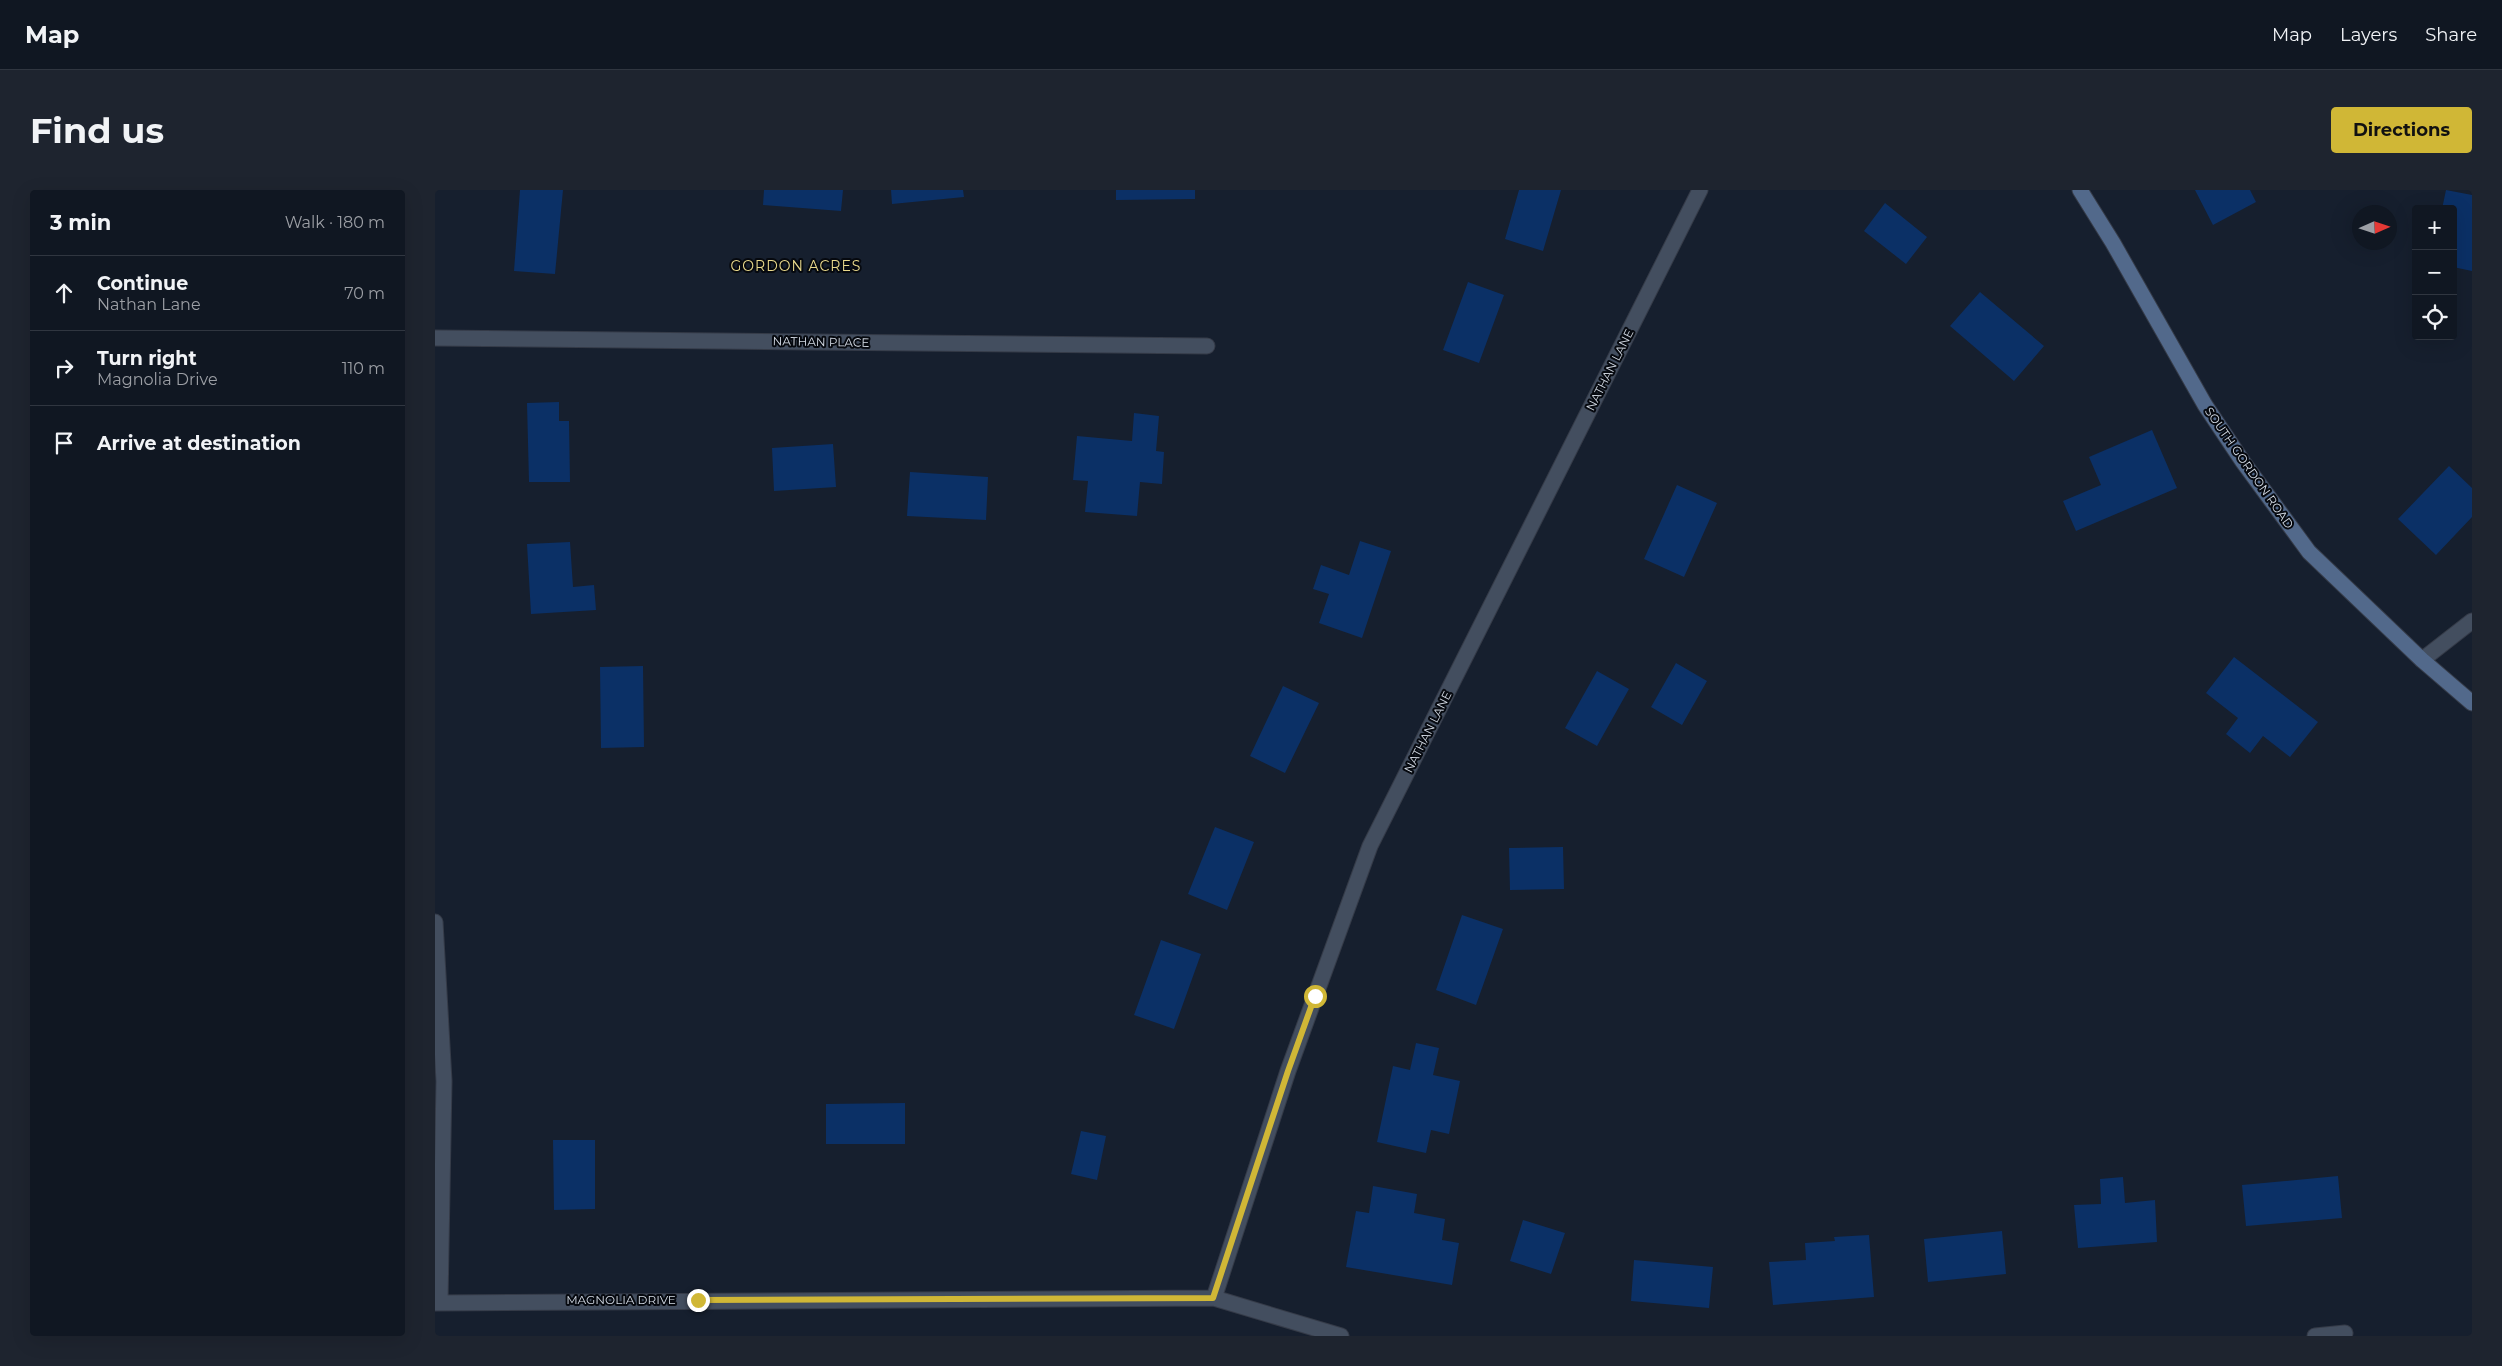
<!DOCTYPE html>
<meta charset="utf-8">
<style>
body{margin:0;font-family:Montserrat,sans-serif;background:#1e242f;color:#f1f3f6}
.controls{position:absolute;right:15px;top:15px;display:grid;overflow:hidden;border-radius:5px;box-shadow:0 5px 20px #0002}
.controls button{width:45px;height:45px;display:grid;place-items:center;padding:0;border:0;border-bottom:1px solid #303640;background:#101722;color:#f1f3f6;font:25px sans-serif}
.compass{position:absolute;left:1917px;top:15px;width:45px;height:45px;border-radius:50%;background:#101722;box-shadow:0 5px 20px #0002;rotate:87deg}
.stop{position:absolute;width:15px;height:15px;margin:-11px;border:4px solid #d0b736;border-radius:50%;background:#fff}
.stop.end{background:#d0b736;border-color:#fff;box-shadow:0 1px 5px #0008}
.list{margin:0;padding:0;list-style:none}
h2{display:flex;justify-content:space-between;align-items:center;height:65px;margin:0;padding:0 20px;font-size:21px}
h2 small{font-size:16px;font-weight:400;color:#9c9fa5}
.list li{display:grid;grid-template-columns:32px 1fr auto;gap:15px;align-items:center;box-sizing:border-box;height:75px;padding:0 20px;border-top:1px solid #303640}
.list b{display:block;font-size:19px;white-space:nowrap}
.list p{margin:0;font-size:16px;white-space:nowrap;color:#9c9fa5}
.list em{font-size:16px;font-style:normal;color:#9c9fa5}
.icon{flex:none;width:28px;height:28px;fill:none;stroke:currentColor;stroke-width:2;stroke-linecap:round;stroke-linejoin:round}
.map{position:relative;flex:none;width:2037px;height:1146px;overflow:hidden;border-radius:5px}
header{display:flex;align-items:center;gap:30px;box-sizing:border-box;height:70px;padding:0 25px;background:#101722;border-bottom:1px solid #303640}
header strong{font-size:24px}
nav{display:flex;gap:28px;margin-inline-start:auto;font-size:18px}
.intro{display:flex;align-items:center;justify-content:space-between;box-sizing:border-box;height:120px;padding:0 30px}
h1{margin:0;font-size:35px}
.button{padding:12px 22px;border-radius:5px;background:#d0b736;color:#111;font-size:18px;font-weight:700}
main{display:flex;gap:30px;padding:0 30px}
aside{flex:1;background:#101722;border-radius:5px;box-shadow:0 5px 20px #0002}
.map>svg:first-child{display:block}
.building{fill:#0b3066}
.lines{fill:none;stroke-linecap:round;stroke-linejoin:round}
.street-casing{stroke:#353b48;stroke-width:17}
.secondary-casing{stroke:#353b48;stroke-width:17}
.street{stroke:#434e5f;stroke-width:15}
.secondary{stroke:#52698b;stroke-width:15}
.route{stroke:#d0b736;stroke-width:6}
.labels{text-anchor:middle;stroke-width:4;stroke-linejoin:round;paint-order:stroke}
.street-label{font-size:12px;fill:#d4dbe5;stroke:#06090f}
.neighbourhood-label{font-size:14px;letter-spacing:1px;fill:#eada8c;stroke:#06090f}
</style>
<header>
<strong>Map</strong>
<nav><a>Map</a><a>Layers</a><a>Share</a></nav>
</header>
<div class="intro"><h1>Find us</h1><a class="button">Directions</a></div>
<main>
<aside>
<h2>3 min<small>Walk · 180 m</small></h2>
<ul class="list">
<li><svg class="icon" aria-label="ahead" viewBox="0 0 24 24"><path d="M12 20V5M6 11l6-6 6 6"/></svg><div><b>Continue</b><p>Nathan Lane</p></div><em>70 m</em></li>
<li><svg class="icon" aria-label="right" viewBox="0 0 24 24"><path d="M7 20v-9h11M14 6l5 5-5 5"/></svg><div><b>Turn right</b><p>Magnolia Drive</p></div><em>110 m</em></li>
<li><svg class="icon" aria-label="arrive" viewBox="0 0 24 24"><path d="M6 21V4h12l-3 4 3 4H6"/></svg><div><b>Arrive at destination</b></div></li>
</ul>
</aside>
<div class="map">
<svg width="2037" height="1146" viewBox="0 0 2037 1146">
<rect width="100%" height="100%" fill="#161f2e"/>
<!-- building -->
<path class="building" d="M 85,0 L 128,0 L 120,84 L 79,81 Z
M 329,0 L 408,0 L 406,21 L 328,15 Z
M 456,0 L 528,0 L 529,7 L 457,14 Z
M 681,0 L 760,0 L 760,9 L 681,10 Z
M 1084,0 L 1126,0 L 1108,61 L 1070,49 Z
M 1760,0 L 1815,0 L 1821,12 L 1778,35 Z
M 2011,0 L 2037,5 L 2037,81 L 2018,77 L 2018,19 L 2007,19 Z
M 1450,13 L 1492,47 L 1471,74 L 1429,41 Z
M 1033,92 L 1069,105 L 1044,173 L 1008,160 Z
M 1545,102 L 1609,156 L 1579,191 L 1515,136 Z
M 124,212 L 124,231 L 134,231 L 135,292 L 94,292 L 92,213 Z
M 699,223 L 724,226 L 721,261 L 729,262 L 727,294 L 705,292 L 702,326 L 650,322 L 653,291 L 638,290 L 642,246 L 697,251 Z
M 1717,240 L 1742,298 L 1641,341 L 1628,311 L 1666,295 L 1654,267 Z
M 398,254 L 401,297 L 339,301 L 337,258 Z
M 2014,276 L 2037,298 L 2037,327 L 2001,365 L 1963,329 Z
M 475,282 L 553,287 L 551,330 L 472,326 Z
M 1242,295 L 1282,313 L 1249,387 L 1209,369 Z
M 925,351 L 956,361 L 927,448 L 884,433 L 894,404 L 878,399 L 886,375 L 914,385 Z
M 135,352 L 138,397 L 159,395 L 161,420 L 96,424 L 92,354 Z
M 1799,467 L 1883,532 L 1855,567 L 1828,546 L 1815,563 L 1791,544 L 1803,528 L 1771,503 Z
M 1241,473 L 1272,491 L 1247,535 L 1216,517 Z
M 208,476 L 209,557 L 166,558 L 165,477 Z
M 1162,481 L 1194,499 L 1162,556 L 1130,538 Z
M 848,496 L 884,513 L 850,583 L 815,566 Z
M 780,637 L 819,652 L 792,720 L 753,704 Z
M 1128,657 L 1129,699 L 1075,700 L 1074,658 Z
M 1027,725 L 1068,739 L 1041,815 L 1001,800 Z
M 726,750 L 766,764 L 739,839 L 699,825 Z
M 981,853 L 1004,858 L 998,885 L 1025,891 L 1014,944 L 996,940 L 991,963 L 942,952 L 958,876 L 975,880 Z
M 470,913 L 470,954 L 391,954 L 391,914 Z
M 646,941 L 671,946 L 662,990 L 636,984 Z
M 118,950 L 160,950 L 160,1019 L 119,1020 Z
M 1903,986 L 1907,1028 L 1811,1036 L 1807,995 Z
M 1688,987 L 1690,1013 L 1720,1010 L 1722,1052 L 1643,1058 L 1639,1015 L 1666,1014 L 1665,989 Z
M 938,996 L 982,1004 L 979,1023 L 1010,1029 L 1007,1050 L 1024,1053 L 1017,1095 L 911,1077 L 921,1021 L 934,1023 Z
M 1088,1030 L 1130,1043 L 1116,1084 L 1075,1071 Z
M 1567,1041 L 1571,1084 L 1493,1092 L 1489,1049 Z
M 1434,1045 L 1439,1107 L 1338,1115 L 1334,1072 L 1371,1070 L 1370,1053 L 1400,1051 L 1399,1047 Z
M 1199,1070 L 1278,1077 L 1274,1118 L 1196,1111 Z"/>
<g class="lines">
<defs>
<path id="street" d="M 0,148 L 772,156
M 1987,470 L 2037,431
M 0,732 L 9,891 L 5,1111
M 779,1108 L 853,881 L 935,656 L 1265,0
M 0,1113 L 779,1108 L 906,1146
M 1880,1146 L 1910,1143"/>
<path id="secondary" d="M 1645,0 L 1678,53 L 1770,215 L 1808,272 L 1874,362 L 1987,470 L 2037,513"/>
</defs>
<!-- street casing -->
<use href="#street" class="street-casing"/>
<!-- secondary casing -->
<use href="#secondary" class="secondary-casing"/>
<!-- street -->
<use href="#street" class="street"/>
<!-- secondary -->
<use href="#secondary" class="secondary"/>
</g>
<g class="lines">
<!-- route -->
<path class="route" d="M 263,1110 L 778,1108 L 853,881 L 880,806"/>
</g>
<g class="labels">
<!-- street labels -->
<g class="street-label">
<text transform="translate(386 152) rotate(1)" y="4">NATHAN PLACE</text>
<text transform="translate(1175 180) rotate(-63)" y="4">NATHAN LANE</text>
<text transform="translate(1814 278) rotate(55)" y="4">SOUTH GORDON ROAD</text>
<text transform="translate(993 542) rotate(-63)" y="4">NATHAN LANE</text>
<text x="186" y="1114">MAGNOLIA DRIVE</text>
</g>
<!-- neighbourhood labels -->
<g class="neighbourhood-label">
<text x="361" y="81">GORDON ACRES</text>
</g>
</g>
</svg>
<div class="controls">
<button>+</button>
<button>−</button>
<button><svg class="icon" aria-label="locate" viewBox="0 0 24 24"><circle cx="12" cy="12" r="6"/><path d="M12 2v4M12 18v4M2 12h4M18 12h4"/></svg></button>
</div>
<svg class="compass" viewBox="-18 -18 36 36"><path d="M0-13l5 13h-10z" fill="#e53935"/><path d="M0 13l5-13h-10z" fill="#9c9fa5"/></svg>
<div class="stop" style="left:880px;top:806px"></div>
<div class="stop end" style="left:263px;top:1110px"></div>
</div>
</main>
